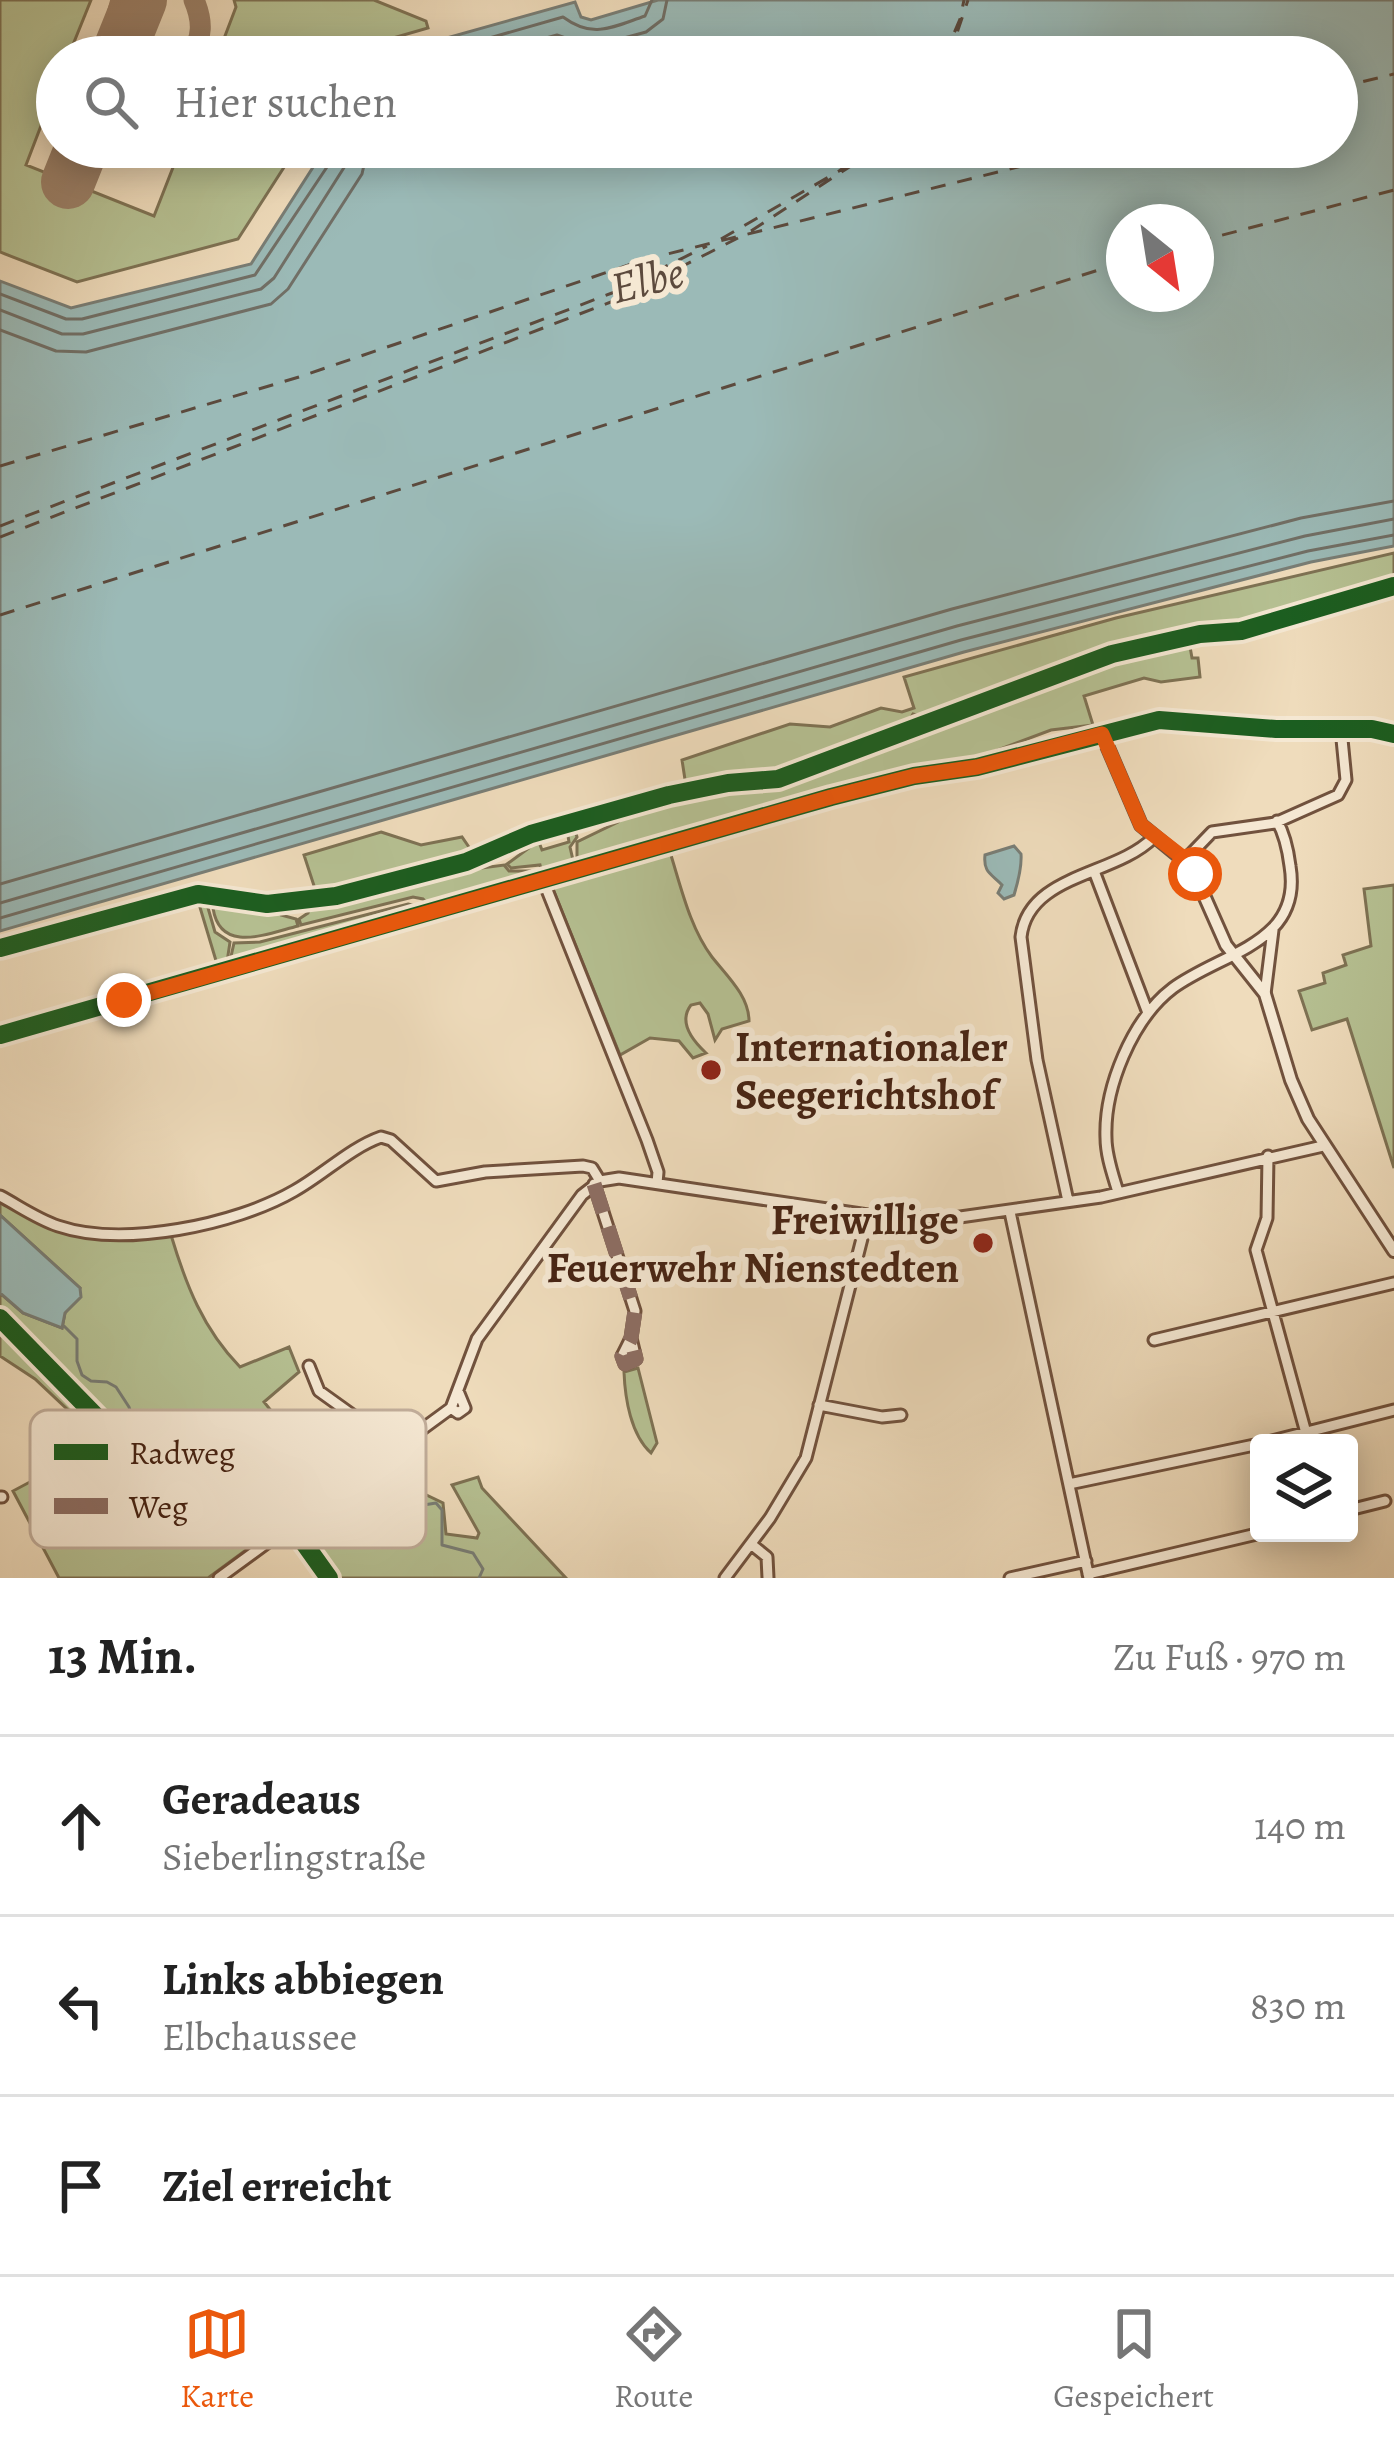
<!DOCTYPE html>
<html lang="de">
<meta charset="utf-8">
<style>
body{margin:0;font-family:Alegreya,serif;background:#f6f6f6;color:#222}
.controls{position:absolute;right:36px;bottom:36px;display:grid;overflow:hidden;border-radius:12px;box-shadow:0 6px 30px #0003}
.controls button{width:108px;height:108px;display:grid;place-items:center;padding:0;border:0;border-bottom:3px solid #e0e0e0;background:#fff;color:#222;font:60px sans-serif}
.compass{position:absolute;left:1106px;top:204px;width:108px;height:108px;border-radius:50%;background:#fff;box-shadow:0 6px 30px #0003;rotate:150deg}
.stop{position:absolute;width:36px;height:36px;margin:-27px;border:9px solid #ea580c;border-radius:50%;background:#fff}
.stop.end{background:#ea580c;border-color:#fff;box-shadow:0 3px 12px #0008}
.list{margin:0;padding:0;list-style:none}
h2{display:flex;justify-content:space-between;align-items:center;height:156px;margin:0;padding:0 48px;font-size:51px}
h2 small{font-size:39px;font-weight:400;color:#767676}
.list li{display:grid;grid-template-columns:78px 1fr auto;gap:36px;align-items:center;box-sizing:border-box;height:180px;padding:0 48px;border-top:3px solid #e0e0e0}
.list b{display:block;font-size:45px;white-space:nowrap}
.list p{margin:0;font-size:39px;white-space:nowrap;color:#767676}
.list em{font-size:39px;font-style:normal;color:#767676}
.icon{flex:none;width:66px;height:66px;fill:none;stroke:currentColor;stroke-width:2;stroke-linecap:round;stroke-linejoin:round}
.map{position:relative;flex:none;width:1394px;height:1578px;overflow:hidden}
.search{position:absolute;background:#fff;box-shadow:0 6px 30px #0003;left:36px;right:36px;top:36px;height:132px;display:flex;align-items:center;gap:30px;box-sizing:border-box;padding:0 42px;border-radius:66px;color:#767676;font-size:45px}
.sheet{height:696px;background:#fff}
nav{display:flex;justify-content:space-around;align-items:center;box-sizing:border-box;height:168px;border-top:3px solid #e0e0e0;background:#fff;font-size:33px;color:#767676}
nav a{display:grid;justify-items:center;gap:6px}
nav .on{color:#ea580c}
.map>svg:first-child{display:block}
.green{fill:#b6c193;stroke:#7e7254;stroke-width:3}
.water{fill:#9bbab7;stroke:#797e76;stroke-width:3;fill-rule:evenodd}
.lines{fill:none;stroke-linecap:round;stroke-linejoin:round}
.shore{stroke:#716f66;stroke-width:3}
.stream{stroke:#797e76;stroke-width:3}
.ferry{stroke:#5c4a3d;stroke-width:3;stroke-dasharray:15 12;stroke-linecap:butt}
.taxiway{stroke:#9b8068;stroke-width:21}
.runway{stroke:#9b8068;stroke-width:54}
.minor-casing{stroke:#71523e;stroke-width:15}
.tertiary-casing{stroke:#71523e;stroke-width:16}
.secondary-casing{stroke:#472414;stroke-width:18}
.minor{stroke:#f5e8d3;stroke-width:9}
.tertiary{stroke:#f5e8d3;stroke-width:10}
.secondary{stroke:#f5e8d3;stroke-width:12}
.quiet{stroke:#8d6e63;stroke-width:15;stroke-dasharray:30 15;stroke-linecap:butt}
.cycleway-casing{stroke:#f5e8d3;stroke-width:26}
.cycleway{stroke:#1b5e20;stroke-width:18}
.route{stroke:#ea580c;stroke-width:15}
.poi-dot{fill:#8f2418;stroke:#f5e8d3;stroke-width:4.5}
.labels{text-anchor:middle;stroke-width:12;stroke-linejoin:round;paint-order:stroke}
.poi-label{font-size:42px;font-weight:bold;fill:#472414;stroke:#f5e8d3;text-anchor:start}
.water-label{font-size:45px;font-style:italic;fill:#5c4a3d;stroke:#f5e8d3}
.key{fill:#f5e8d3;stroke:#c1ad9a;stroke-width:3}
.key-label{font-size:33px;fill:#472414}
</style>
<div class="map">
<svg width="1394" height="1578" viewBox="0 0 1394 1578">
<rect width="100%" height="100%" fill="#efdcbc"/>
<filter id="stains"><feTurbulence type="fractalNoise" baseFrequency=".00167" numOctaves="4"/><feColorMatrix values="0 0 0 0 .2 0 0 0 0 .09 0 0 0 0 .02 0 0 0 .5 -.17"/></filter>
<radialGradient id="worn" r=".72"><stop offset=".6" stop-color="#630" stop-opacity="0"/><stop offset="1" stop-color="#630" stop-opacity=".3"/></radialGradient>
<!-- green -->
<path class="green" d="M 0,0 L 91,0 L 68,57 L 57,57 L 57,84 L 26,165 L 154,216 L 181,147 L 297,147 L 238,239 L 77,282 L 0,252 Z
M 234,0 L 374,0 L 426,21 L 428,28 L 365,46 L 355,57 L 217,57 L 236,7 Z
M 1394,553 L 1394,581 L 1240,626 L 1235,621 L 1197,629 L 1195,625 L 1183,628 L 1183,633 L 1093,655 L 920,716 L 913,714 L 904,728 L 774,777 L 766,770 L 686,786 L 682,760 L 790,724 L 830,727 L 881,708 L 902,712 L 914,708 L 904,677 L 1116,618 Z
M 1394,591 L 1394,597 L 1241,639 L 1240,636 Z
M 1189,641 L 1192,658 L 1198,658 L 1200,677 L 1161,682 L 1144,678 L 1084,696 L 1093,725 L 1051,730 L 974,759 L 864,779 L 542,873 L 540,865 L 511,868 L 507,864 L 529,848 L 530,839 L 537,837 L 542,850 L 569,842 L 567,830 L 574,827 L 577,837 L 570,847 L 573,860 L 577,860 L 577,842 L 618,822 L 630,810 L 650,803 L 781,781 L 1043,682 Z
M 381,832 L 421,845 L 462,837 L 473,853 L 317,895 L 304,855 Z
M 670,852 C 681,887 690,928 712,957 C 727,976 749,996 749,1021 L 722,1029 L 715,1040 L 708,1014 L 700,1003 L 691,1005 C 678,1022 693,1041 706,1053 L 693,1058 L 679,1041 L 650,1038 L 620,1055 L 553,889 L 561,882 Z
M 475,863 L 482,868 L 504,865 L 509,871 L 530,871 L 531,876 L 428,904 L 423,899 L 413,897 L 301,925 L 299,919 L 308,913 L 310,904 Z
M 1394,885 L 1394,1168 L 1347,1019 L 1312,1030 L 1299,991 L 1325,983 L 1323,973 L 1346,965 L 1343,955 L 1371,946 L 1364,889 Z
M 202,898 L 206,901 L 215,932 L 230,942 L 227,962 L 217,964 L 199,904 L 0,959 L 0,954 Z
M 228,900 L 277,907 L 281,915 L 296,919 L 298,926 C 266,934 220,954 213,908 L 217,901 Z
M 408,904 L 416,906 C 358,922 294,943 230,961 L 234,943 L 260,942 Z
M 0,1199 C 70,1237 90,1242 171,1235 C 186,1285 203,1329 240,1367 L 289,1347 L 299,1372 L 264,1402 L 303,1450 L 319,1450 L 355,1423 L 365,1432 L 314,1469 L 330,1488 L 208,1578 L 59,1578 L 13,1491 L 103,1443 L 35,1379 L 0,1356 L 0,1293 L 23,1313 L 62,1328 L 65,1313 L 80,1288 L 0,1215 Z
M 638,1368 L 657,1443 L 651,1453 C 631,1435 625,1399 624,1372 Z
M 478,1477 L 482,1488 L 566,1578 L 326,1578 L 293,1532 L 340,1495 L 408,1499 L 418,1491 L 443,1503 L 446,1534 L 477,1538 L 479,1533 L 452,1485 Z"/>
<!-- water -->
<path class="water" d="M 658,0 L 1394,0 L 1394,546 L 1311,562 L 964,652 L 0,931 L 0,281 L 71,308 L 251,264 L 326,147 L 1337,147 L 1337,57 L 396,57 L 400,51 L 575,2 L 581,17 L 591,20 ZM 1196,222 L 1196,294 L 1124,294 L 1124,222 Z
M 1014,846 L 1021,854 C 1022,868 1018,882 1014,895 L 1004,899 L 998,893 L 1002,885 C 992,874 983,873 985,855 Z
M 0,1215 L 80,1288 L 81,1297 L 65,1313 L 62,1328 L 23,1313 L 0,1293 Z"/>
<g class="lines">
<!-- shore -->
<path class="shore" d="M 423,57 L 563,17 C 593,39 610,28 645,16 L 652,0
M 478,57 L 557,35 L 591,47 L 646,32 L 663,19 L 667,0
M 0,294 L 66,319 L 82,319 L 255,275 L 333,158 L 335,147
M 0,310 L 62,334 L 83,334 L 261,289 L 274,278 L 345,166 L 350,147
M 0,330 L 56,351 L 86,352 L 271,304 L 288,289 L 362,174 L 368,147
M 0,884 L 952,609 L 1301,518 L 1394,501
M 0,903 L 957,626 L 1305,536 L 1394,519
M 0,918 L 961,640 L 1308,551 L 1394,535"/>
<!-- stream -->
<path class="stream" d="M 64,1326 L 77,1339 L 77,1361 L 82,1375 L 91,1381 L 107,1382 L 116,1387 L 129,1407 L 136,1430 L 163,1455 L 179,1454 L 189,1463
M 253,1493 L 267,1507 L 295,1506 L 301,1512
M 338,1517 L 348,1508 L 356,1516 L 436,1503 L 442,1510 L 442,1545 L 473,1553 L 483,1569 L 479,1578
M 310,1522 L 315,1523
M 319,1523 L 326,1522"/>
<!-- ferry -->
<path class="ferry" d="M 944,57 L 960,19 L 964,0
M 949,57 L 968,0
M 1337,88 L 1394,74
M 751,231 L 880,147
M 721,239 L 839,171 L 873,147
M 1196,242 L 1394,190
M 0,466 L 299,377 L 643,260 L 1099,147
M 0,526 L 612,293 L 707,246
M 0,537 L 616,300 L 738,238
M 0,615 L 1124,262"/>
<!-- taxiway -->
<path class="taxiway" d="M 121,0 L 113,29 L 124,57
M 190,57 C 203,38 203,21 194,0"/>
<!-- runway -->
<path class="runway" d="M 117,57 L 140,0
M 68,182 L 82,147"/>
<defs>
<path id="minor" d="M 1186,859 L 1212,832 L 1275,823 L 1338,795 L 1346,780 L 1341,729
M 1094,871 L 1148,1013
M 543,880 L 647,1140 L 658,1172 L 657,1183
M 1265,994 L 1273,930
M 1268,1156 L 1267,1218 L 1256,1250 L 1306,1433
M 594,1184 L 635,1311 L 631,1338 L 622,1356 L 625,1364 L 636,1359 L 631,1338
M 1118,1192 C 1113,1175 1106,1156 1106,1138 C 1104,1088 1132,1019 1173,988 C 1222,952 1303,944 1290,866 C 1288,850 1285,835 1277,821
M 0,1196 C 19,1206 37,1219 58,1226 C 123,1248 235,1225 294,1191 C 323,1175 350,1148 381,1137 L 391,1140 L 436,1181 L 485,1172 L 583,1166 L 592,1168 L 600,1181
M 1068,1201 L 1037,1060 L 1021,937 C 1028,874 1115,876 1153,838
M 1010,1212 L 1089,1578
M 1154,1340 L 1394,1283
M 309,1366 L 319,1391 L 365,1424 L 387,1454
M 819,1405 L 882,1417 L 901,1415
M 451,1408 L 458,1413 L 465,1408 L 458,1391
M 1264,1443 L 1394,1410
M 1069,1484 L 1259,1444
M 0,1497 L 2,1497
M 1349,1510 L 1385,1501
M 751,1544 L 767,1557 L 768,1578
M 1088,1574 L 1261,1533
M 219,1578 L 451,1408 L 477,1339 L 582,1195 L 600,1181 L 619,1178 L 868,1215 L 946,1219 L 1101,1197 L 1323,1146
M 725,1578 L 770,1518 L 806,1458 L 868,1215
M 1010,1578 L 1086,1561"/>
<path id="tertiary" d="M 1102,734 L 1141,825 L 1191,866 L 1226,945 L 1265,994 L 1291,1080 L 1308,1119 L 1394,1251"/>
<path id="secondary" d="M 0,1035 L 831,797 L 914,776 L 977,767 L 1159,720 L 1276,729 L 1372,729 L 1394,734"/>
</defs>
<!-- minor casing -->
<use href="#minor" class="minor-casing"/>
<!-- tertiary casing -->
<use href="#tertiary" class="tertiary-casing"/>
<!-- secondary casing -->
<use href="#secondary" class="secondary-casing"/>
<!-- minor -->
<use href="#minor" class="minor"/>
<!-- tertiary -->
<use href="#tertiary" class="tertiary"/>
<!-- secondary -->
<use href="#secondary" class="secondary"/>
<!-- quiet -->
<path class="quiet" d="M 594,1184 L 635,1311 L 631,1338 L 622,1356 L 625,1364 L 636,1359 L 631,1338"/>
<defs>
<path id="cycleway" d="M 0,948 L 198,894 L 267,904 L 336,896 L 466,862 L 531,834 L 669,795 L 728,783 L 778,779 L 1112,654 L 1200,634 L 1241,631 L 1394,586
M 0,1035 L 831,797 L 914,776 L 977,767 L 1159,720 L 1276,729 L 1372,729 L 1394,734
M 0,1318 L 132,1453 L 241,1513 L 283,1527 L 289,1522 L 329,1578"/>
</defs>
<!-- cycleway casing -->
<use href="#cycleway" class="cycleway-casing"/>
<!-- cycleway -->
<use href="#cycleway" class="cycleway"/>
</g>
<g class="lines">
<!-- route -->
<path class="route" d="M 124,1000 L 831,797 L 914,776 L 977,767 L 1102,734 L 1141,825 L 1186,860 L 1195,874"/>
</g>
<!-- markers -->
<g class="poi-dot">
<circle cx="711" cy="1070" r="12"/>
<circle cx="983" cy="1243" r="12"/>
</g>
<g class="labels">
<!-- poi labels -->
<g class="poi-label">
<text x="735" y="1061">Internationaler<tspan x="735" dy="48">Seegerichtshof</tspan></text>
<text x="959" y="1234" text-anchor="end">Freiwillige<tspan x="959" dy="48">Feuerwehr Nienstedten</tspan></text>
</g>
<!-- water labels -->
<g class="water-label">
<text transform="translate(647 279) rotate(-14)" y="16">Elbe</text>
</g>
</g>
<!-- legend -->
<rect x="30" y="1410" width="396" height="138" rx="18" class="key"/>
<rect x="54" y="1444" width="54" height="16" fill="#1b5e20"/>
<rect x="54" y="1498" width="54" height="16" fill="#8d6e63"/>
<g class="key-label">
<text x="129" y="1464">Radweg</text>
<text x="129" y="1518">Weg</text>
</g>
<rect width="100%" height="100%" filter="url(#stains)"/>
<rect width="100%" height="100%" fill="url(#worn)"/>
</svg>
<div class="controls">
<button><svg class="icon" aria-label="layers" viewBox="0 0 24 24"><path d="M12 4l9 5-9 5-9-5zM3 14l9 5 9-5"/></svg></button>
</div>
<svg class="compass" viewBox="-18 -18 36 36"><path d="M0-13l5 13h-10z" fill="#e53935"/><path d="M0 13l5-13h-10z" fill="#767676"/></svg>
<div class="stop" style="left:1195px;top:874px"></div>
<div class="stop end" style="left:124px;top:1000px"></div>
<div class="search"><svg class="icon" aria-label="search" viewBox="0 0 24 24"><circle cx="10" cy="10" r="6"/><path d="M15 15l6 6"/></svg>Hier suchen</div>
</div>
<section class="sheet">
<h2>13 Min.<small>Zu Fuß · 970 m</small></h2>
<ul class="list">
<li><svg class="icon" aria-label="ahead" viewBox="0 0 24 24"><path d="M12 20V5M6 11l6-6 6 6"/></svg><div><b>Geradeaus</b><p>Sieberlingstraße</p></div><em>140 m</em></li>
<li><svg class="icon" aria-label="left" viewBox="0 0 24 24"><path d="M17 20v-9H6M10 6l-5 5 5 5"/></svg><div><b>Links abbiegen</b><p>Elbchaussee</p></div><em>830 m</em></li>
<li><svg class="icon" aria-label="arrive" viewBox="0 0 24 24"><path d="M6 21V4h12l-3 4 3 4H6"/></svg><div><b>Ziel erreicht</b></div></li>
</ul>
</section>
<nav>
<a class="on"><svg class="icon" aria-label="map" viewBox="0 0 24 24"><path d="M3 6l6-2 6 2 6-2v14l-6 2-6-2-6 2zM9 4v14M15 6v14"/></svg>Karte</a>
<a><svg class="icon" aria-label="directions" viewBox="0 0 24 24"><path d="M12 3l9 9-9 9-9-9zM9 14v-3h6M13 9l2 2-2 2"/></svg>Route</a>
<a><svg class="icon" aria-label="saved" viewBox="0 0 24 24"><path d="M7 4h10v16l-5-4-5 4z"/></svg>Gespeichert</a>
</nav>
